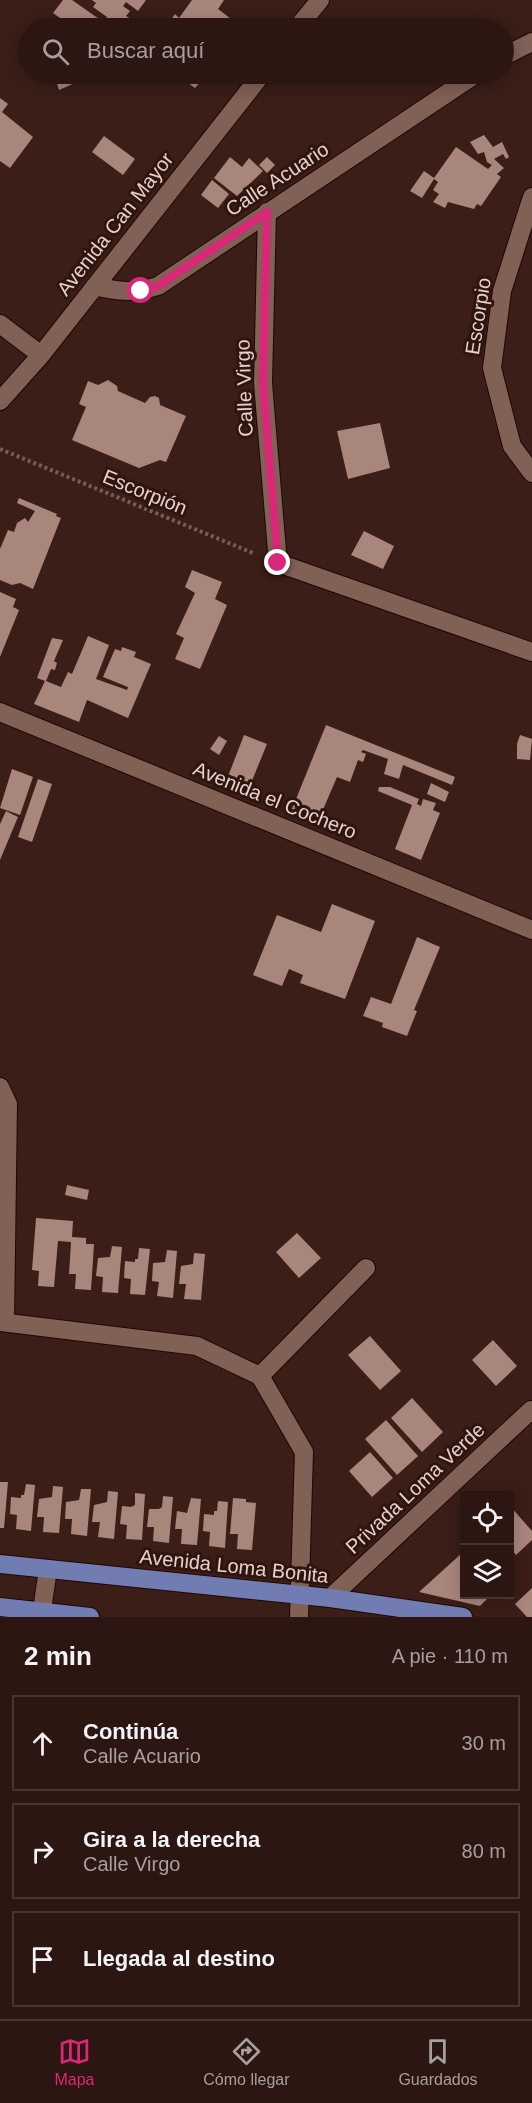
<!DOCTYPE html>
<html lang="es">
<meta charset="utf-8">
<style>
body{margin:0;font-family:Arial,sans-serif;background:#38231f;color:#f1f3f6}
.controls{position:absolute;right:18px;bottom:18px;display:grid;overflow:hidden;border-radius:0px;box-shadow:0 3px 15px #0003}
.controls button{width:54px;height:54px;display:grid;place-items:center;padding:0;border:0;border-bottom:2px solid #483531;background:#2c1611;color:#f1f3f6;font:30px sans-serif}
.stop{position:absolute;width:18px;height:18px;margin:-14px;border:4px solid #db2777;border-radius:50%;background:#fff}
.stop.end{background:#db2777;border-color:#fff;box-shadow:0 2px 6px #0008}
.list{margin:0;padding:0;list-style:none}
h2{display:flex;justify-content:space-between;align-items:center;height:78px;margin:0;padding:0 24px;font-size:26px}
h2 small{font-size:20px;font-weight:400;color:#a69f9f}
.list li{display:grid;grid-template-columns:39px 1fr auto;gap:18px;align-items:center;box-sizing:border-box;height:96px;margin:0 12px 12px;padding:0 12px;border:2px solid #483531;border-radius:0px}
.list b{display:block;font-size:22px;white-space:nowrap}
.list p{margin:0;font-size:20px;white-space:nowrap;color:#a69f9f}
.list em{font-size:20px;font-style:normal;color:#a69f9f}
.icon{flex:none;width:33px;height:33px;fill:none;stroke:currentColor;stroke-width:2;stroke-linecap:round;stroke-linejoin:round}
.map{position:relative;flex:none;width:532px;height:1617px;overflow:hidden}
.search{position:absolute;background:#2c1611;box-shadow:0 3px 15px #0003;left:18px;right:18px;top:18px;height:66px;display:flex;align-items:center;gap:15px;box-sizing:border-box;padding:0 21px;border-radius:33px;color:#a69f9f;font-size:22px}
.sheet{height:402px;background:#2c1611}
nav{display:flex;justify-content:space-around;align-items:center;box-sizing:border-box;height:84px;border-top:2px solid #483531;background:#2c1611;font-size:16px;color:#a69f9f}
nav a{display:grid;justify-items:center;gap:3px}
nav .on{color:#db2777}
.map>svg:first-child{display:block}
.building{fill:#a9867c}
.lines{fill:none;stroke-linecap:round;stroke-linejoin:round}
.minor-casing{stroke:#200703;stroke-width:20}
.major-casing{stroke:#200703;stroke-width:20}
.path{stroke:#765e57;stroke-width:4;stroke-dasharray:3 3;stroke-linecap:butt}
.minor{stroke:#816056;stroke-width:18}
.major{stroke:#717cb3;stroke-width:18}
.route{stroke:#db2777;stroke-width:8}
.labels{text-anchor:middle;stroke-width:6;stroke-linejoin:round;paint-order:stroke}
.street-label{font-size:20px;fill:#e4d1cc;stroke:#30150e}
</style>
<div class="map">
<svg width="532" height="1617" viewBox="0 0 532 1617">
<rect width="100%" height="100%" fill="#3a1e17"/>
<!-- building -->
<path class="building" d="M 63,0 L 72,0 L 112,28 L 74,28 L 53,13 Z
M 92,0 L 146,0 L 138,11 L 126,2 L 123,6 L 130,11 L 126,16 L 131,19 L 124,28 L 117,28 L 105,20 L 107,17 L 93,7 L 96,3 Z
M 192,0 L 224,0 L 218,9 L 243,28 L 154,28 L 159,22 L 166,27 L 175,14 L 179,18 Z
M 54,74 L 88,74 L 84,79 L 59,90 Z
M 175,74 L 207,74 L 195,88 Z
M 0,98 L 8,104 L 2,112 L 33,137 L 10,168 L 0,161 Z
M 484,135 L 493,147 L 502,142 L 509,157 L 506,159 L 503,154 L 494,159 L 504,168 L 497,174 L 501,177 L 481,206 L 477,204 L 474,209 L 448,202 L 445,208 L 433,202 L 439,194 L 433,190 L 438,182 L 434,179 L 422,198 L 410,191 L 424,171 L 434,178 L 456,147 L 488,169 L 492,165 L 487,162 L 484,152 L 478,154 L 470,142 Z
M 104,136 L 135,159 L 123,175 L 92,152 Z
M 230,157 L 242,167 L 249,158 L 263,171 L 237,196 L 214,178 Z
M 267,157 L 275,165 L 267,173 L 259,165 Z
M 212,180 L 229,194 L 218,208 L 201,195 Z
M 108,380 L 117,386 L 118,391 L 145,403 L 150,397 L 155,396 L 159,398 L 160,405 L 186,416 L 166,462 L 160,460 L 139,468 L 72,440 L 86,407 L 79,404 L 88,381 L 98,385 Z
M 380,423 L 390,468 L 348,479 L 337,431 Z
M 19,498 L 57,514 L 56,516 L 61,518 L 33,589 L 20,583 L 12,585 L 0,580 L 0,549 L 8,530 L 14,532 L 17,523 L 25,518 L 28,522 L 35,511 L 17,503 Z
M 364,531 L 394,546 L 383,569 L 351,555 Z
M 192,570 L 222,582 L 215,599 L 227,605 L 200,669 L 175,659 L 184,638 L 176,634 L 195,593 L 185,587 Z
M 0,592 L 16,599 L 13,607 L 19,610 L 0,657 Z
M 88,636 L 109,645 L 96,679 L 127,690 L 128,687 L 103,677 L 115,649 L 121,651 L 122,647 L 136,652 L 134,657 L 151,664 L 128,718 L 87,700 L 79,722 L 34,704 L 45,681 L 37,678 L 52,638 L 63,640 L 54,661 L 57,663 L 55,670 L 51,669 L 46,681 L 61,687 L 68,672 L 72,674 Z
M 326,725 L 413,760 L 455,777 L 452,785 L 403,765 L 399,779 L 384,774 L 388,759 L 363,750 L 361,752 L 366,754 L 363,762 L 358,760 L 350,782 L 337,777 L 319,819 L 292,809 Z
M 244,735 L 267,744 L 249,788 L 227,779 Z
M 520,735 L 532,739 L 530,760 L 517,759 L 517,744 Z
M 219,736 L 227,741 L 219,755 L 210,749 Z
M 12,769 L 33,777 L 20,815 L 0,808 Z
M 38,779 L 52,784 L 32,842 L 18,837 Z
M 431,783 L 449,792 L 445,802 L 427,794 Z
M 379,787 L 390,787 L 419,799 L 417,804 L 421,806 L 423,799 L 436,803 L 433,810 L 440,813 L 421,860 L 395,849 L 412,805 L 378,791 Z
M 6,811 L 18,817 L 0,860 L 0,824 Z
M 332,904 L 375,921 L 345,999 L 300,983 L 303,975 L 289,969 L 282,986 L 253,975 L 277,915 L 321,932 Z
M 417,937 L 440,947 L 414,1010 L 417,1011 L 407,1036 L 382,1027 L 383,1023 L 363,1016 L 371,997 L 391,1004 Z
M 67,1185 L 89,1190 L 87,1200 L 65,1195 Z
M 36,1218 L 73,1221 L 72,1237 L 86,1238 L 86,1244 L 94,1244 L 91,1290 L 75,1289 L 76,1274 L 69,1274 L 71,1242 L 58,1241 L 54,1287 L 38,1286 L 39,1271 L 32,1270 Z
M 297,1233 L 321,1258 L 299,1278 L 276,1252 Z
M 112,1246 L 122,1247 L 118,1293 L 102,1292 L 103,1277 L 96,1276 L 98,1258 L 110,1257 Z
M 139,1248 L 150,1249 L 145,1295 L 130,1294 L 131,1279 L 124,1278 L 125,1261 L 135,1262 L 135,1259 L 138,1259 Z
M 167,1250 L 177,1251 L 173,1298 L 157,1296 L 159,1282 L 152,1281 L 153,1263 L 165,1262 Z
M 194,1253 L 205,1254 L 201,1300 L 184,1299 L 186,1284 L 179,1284 L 181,1266 L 193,1264 Z
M 370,1336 L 401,1371 L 380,1390 L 348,1355 Z
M 493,1340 L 517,1366 L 496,1386 L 472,1360 Z
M 412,1398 L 443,1432 L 422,1452 L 391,1418 Z
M 386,1420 L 418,1456 L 397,1475 L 365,1439 Z
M 370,1452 L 393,1478 L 372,1497 L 349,1471 Z
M 0,1482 L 8,1482 L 4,1528 L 0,1528 Z
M 26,1484 L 35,1485 L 31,1531 L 16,1529 L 17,1515 L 10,1514 L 11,1497 L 21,1498 L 21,1495 L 24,1495 Z
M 53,1486 L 63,1487 L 59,1533 L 43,1532 L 44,1517 L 37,1517 L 39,1499 L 52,1497 Z
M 81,1489 L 91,1489 L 87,1536 L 71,1534 L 72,1519 L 65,1519 L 66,1502 L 79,1500 Z
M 108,1491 L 118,1492 L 114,1539 L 98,1537 L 100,1522 L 92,1522 L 94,1505 L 107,1502 Z
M 135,1493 L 145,1494 L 142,1540 L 126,1539 L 127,1525 L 120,1524 L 122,1506 L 131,1507 L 135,1505 Z
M 163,1496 L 173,1497 L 169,1543 L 153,1541 L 154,1527 L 147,1527 L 149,1509 L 159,1509 L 162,1507 Z
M 191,1498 L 201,1499 L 197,1545 L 181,1544 L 182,1529 L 175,1529 L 177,1511 L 187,1513 Z
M 233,1498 L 246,1499 L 246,1502 L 256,1503 L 252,1550 L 237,1549 L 238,1534 L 230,1534 Z
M 218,1501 L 228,1502 L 225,1548 L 209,1546 L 210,1532 L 203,1531 L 204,1514 L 214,1515 L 214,1511 L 217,1511 Z
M 510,1506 L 532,1531 L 532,1540 L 516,1555 L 510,1548 Z
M 462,1553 L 464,1556 L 464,1594 L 485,1594 L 488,1598 L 480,1606 L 419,1592 Z
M 532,1588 L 532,1617 L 527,1617 L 515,1604 Z"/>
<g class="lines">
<defs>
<path id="minor" d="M 297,28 L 320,0
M 504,56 L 532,42
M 532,197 L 502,291 L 492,368 L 512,446 L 532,473
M 267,212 L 263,383 L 278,563 L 532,652
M 95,286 C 118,292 135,293 158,286 L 476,74
M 0,324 L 41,355
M 0,401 L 41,355 L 262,74
M 0,712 L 532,930
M 0,1087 L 8,1104 L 5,1322
M 0,1322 L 197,1346 L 260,1376 L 304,1452 L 299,1617
M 260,1376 L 366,1268
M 330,1598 L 531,1410
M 41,1617 L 48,1569"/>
<path id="major" d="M 0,1564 L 330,1598 L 463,1617
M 0,1607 L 90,1617"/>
</defs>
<!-- minor casing -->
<use href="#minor" class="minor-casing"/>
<!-- major casing -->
<use href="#major" class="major-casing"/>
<!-- path -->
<path class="path" d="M 0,449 L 253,553"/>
<!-- minor -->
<use href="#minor" class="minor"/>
<!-- major -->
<use href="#major" class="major"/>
</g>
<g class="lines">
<!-- route -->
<path class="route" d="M 141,291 L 158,286 L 267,212 L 263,383 L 278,563"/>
</g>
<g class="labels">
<!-- street labels -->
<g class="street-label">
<text transform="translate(277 179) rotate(-33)" y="7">Calle Acuario</text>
<text transform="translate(115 224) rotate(-52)" y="7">Avenida Can Mayor</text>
<text transform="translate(478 316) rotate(-81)" y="7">Escorpio</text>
<text transform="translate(244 388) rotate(-92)" y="7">Calle Virgo</text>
<text transform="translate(145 492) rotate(22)" y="7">Escorpión</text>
<text transform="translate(275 800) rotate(22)" y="7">Avenida el Cochero</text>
<text transform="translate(415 1488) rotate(-43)" y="7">Privada Loma Verde</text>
<text transform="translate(234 1566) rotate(6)" y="7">Avenida Loma Bonita</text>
</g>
</g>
</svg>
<div class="controls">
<button><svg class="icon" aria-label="locate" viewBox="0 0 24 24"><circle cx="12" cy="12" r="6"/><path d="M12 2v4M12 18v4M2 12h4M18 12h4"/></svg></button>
<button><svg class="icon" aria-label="layers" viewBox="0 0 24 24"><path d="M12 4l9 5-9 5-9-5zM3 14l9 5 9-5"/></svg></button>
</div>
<div class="stop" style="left:141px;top:291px"></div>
<div class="stop end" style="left:278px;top:563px"></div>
<div class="search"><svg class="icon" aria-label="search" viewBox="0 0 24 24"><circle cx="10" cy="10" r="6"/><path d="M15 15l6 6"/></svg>Buscar aquí</div>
</div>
<section class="sheet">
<h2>2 min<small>A pie · 110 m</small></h2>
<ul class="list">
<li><svg class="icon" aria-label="ahead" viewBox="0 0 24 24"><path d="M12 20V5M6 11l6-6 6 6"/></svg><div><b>Continúa</b><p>Calle Acuario</p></div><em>30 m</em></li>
<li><svg class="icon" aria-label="right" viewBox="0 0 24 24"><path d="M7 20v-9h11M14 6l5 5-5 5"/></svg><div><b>Gira a la derecha</b><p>Calle Virgo</p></div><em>80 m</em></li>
<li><svg class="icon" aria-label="arrive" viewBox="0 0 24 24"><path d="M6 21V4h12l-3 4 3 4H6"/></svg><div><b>Llegada al destino</b></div></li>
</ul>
</section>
<nav>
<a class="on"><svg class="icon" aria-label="map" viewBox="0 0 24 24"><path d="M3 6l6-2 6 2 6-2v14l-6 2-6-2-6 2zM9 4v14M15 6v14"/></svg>Mapa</a>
<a><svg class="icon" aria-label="directions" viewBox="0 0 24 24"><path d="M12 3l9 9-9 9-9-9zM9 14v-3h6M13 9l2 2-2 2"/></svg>Cómo llegar</a>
<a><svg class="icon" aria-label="saved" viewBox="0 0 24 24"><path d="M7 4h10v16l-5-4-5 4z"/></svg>Guardados</a>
</nav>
